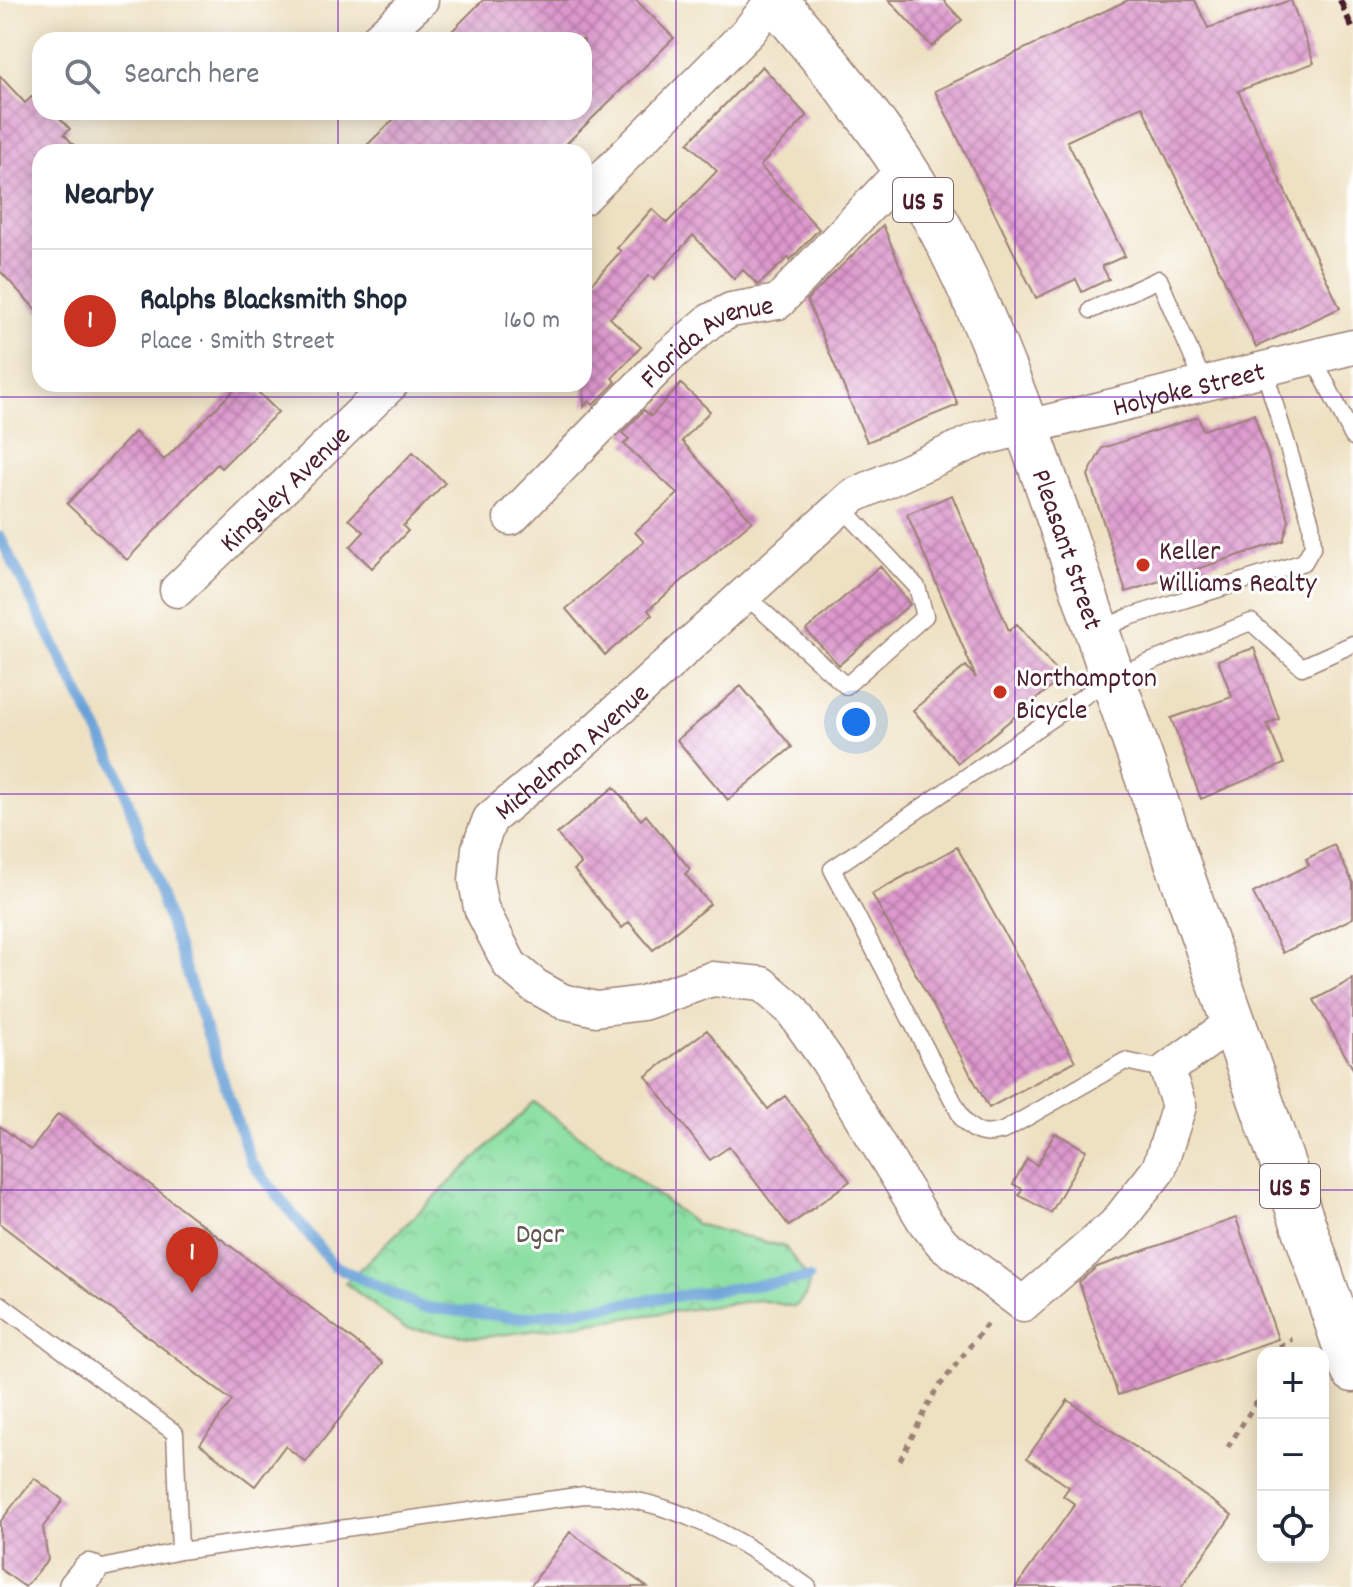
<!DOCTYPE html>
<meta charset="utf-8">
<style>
body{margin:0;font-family:Dekko,sans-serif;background:#f2f2f3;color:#1f2937}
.controls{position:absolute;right:24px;bottom:24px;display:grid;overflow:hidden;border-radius:16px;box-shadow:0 4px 20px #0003}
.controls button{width:72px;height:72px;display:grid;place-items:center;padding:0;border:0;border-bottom:2px solid #e0e1e3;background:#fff;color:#1f2937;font:40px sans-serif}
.you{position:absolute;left:856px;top:722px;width:28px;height:28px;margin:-20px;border:6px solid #fff;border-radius:50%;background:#1a73e8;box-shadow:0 0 0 12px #1a73e833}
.badge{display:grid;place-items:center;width:52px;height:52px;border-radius:50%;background:#c8321e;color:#fff;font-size:26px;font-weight:700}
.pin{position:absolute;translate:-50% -66px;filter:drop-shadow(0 2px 4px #0008)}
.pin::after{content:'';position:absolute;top:42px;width:28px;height:24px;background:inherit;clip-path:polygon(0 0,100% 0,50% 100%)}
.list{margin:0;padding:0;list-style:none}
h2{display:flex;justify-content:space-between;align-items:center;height:104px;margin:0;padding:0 32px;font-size:34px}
h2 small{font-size:26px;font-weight:400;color:#747a83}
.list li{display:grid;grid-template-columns:52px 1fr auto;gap:24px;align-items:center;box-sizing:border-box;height:144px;padding:0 32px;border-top:2px solid #e0e1e3}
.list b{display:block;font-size:30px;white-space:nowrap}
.list p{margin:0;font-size:26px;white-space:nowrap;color:#747a83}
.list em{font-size:26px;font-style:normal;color:#747a83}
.icon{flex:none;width:44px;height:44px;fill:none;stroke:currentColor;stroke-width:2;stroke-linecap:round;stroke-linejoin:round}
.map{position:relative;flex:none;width:1353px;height:1587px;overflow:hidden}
.search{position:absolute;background:#fff;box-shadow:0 4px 20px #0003;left:32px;top:32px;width:560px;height:88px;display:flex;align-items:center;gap:20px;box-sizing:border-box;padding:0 28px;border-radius:24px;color:#747a83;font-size:30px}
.panel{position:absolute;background:#fff;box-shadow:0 4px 20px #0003;left:32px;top:144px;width:560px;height:248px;border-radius:24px}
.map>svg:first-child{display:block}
.park{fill:url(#park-crowns);stroke:#6a7f66;stroke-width:2}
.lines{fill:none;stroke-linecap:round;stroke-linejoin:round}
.stream{stroke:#68a0d7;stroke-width:11}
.building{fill:url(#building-cross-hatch)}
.service-casing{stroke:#9c8076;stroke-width:19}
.minor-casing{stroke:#9c8076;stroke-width:37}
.primary-casing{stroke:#9c8076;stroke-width:47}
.path{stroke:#9c8076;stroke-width:5;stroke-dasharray:6 6;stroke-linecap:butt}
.service{stroke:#fff;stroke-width:16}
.minor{stroke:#fff;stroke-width:34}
.primary{stroke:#fff;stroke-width:44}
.rail{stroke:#4a1f2b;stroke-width:6;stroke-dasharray:12 6;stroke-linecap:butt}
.grid{fill:none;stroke:#7b2cbf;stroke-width:2;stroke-opacity:0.55}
.poi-dot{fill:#c8321e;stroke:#fff;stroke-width:3}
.labels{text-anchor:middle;stroke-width:6;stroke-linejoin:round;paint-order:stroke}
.shield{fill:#fff;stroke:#80626b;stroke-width:2}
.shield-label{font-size:26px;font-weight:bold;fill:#4a1f2b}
.street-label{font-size:28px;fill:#4a1f2b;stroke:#fff}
.poi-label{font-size:28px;fill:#4a1f2b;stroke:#fff;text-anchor:start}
.park-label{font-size:28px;fill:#5d594f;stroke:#fff}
</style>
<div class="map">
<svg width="1353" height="1587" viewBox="0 0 1353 1587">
<defs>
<pattern id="park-crowns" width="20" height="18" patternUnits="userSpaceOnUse" patternTransform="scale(2)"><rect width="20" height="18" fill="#8adfa2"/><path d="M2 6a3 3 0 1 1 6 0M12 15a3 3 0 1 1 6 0" fill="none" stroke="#79bf8c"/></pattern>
<pattern id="building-cross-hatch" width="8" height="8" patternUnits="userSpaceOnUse" patternTransform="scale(2)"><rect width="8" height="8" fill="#dd99cd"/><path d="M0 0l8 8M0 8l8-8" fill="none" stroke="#b57ca7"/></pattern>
</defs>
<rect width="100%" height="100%" fill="#fff"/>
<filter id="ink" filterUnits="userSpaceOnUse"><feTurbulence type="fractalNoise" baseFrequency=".0125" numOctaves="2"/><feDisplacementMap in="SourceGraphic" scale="16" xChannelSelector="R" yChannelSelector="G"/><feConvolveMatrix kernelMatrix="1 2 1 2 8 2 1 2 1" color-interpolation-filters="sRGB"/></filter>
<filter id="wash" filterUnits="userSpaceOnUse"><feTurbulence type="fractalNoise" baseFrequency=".006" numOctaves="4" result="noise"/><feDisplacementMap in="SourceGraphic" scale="32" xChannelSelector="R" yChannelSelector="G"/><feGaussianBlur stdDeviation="1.8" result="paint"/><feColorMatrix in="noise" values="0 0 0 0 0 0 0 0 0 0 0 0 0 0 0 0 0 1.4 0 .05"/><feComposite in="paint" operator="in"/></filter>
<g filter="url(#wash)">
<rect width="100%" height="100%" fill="#eee1c2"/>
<!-- park -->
<path class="park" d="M 534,1102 L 696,1224 L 785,1247 L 810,1281 L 805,1296 L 795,1307 L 759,1300 L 478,1338 L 404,1328 L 345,1283 Z"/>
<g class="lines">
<!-- stream -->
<path class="stream" d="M 0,537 L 117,769 L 251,1162 L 333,1265 L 421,1307 L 519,1318 L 808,1278"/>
</g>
<g id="blocks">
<!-- building -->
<path class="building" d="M 483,0 L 636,0 L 674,38 L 558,152 L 360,152 L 401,112 L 584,112 L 584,40 L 443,40 Z
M 889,0 L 943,0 L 962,20 L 932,47 Z
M 1128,0 L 1195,0 L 1208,28 L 1291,0 L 1314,63 L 1238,91 L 1340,308 L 1256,347 L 1142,106 L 1067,141 L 1125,256 L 1102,266 L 1109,279 L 1082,292 L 1076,279 L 1036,298 L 935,91 Z
M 762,66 L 807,116 L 760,166 L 819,229 L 790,260 L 789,257 L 758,285 L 743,270 L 734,279 L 693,235 L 654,279 L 649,275 L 610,318 L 641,347 L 612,378 L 616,382 L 593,405 L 589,401 L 584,407 L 584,292 L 621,251 L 617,248 L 652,209 L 667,223 L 717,171 L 688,143 Z
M 0,76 L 25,103 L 36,93 L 40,97 L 40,112 L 54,112 L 70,129 L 64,134 L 80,152 L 40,152 L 40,314 L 0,271 Z
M 883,225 L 958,405 L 867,442 L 807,300 Z
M 240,384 L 250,384 L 278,412 L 221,468 L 217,464 L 127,560 L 67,504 L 135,432 L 164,460 Z
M 681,384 L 710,411 L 682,441 L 752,521 L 648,610 L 652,615 L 605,655 L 566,609 L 644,542 L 635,532 L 678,494 L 624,444 L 629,439 L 622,433 L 644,410 L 651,416 Z
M 1254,414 L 1289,521 L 1283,541 L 1126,592 L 1088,475 L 1102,448 L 1198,417 L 1203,430 Z
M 413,452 L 445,483 L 403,526 L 408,531 L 372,568 L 350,547 L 364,532 L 349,519 Z
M 952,495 L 1009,631 L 1017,624 L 1062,678 L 958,763 L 913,710 L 966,666 L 976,678 L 907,514 Z
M 880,566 L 910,604 L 839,665 L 806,630 Z
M 1254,648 L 1279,719 L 1267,724 L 1284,764 L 1201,799 L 1171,718 L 1232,697 L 1218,660 Z
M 741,686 L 792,747 L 728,800 L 677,740 Z
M 614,787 L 641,820 L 646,815 L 690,869 L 685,874 L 710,904 L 653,950 L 629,922 L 622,928 L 574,870 L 581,864 L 557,834 Z
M 1334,845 L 1353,883 L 1353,918 L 1283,953 L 1253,893 L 1309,865 L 1306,859 Z
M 957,847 L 1075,1061 L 989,1108 L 872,894 Z
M 1353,979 L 1353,1069 L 1314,1000 Z
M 707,1030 L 768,1109 L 785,1096 L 850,1181 L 789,1226 L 729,1147 L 710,1160 L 646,1076 Z
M 58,1114 L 383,1363 L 306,1462 L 285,1446 L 255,1486 L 200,1444 L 232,1401 L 0,1224 L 0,1126 L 31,1150 Z
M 1055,1133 L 1086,1150 L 1051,1213 L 1019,1195 L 1022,1189 L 1013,1184 L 1027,1159 L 1037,1165 Z
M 1236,1218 L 1278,1339 L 1118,1395 L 1079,1282 L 1097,1267 Z
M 1068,1400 L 1232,1515 L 1181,1587 L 1016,1587 L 1075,1504 L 1063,1496 L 1069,1487 L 1027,1458 Z
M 34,1478 L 63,1500 L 43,1527 L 48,1560 L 25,1587 L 0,1569 L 0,1522 Z
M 570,1532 L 647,1587 L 530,1587 Z"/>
</g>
</g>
<g filter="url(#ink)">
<use href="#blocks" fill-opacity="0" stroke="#9c8076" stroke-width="2"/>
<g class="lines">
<defs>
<path id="service" d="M 1091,310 L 1159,279 L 1204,384
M 1313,357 L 1353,437
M 745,595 L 846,686 L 925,616 L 917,587 L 842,507
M 1098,631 L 1129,617 L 1304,562 L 1313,546 L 1311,523 L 1264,369
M 1167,1070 L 1125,1061 L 1003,1131 C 984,1136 976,1134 963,1120 L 832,869 L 1112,677 L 1251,622 L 1302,667 L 1353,644
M 0,1304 L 175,1433 L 180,1551
M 89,1571 L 180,1551 L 584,1495 C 672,1496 737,1538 808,1587"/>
<g id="minor">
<path d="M 377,40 L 421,0"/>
<path d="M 584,197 L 749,31 L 773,0"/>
<path id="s1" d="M 511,518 L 669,356 L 710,321 L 731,310 L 778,302 L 905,168"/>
<path id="s2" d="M 177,590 L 391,384"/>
<path id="s3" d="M 1234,1022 L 1167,1070 L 1179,1106 L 1159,1169 L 1115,1225 L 1023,1304 L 943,1244 L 925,1222 L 827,1060 L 791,1009 L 762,984 L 712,979 L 643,1003 L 596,1009 L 562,1001 L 535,986 L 510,965 L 481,908 L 476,881 L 479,848 L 490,819 L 585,740 L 853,496 L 979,439 L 1353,347"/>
<path d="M 76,1587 L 89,1571"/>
</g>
<g id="primary">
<path id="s4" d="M 775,0 C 840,77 903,154 949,245 C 1024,396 1075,571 1131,731 C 1206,943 1281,1156 1353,1370"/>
</g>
</defs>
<!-- service casing -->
<use href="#service" class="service-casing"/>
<!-- minor casing -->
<use href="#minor" class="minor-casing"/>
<!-- primary casing -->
<use href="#primary" class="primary-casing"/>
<!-- path -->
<path class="path" d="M 1269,1353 L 1292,1339
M 1228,1447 L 1263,1391
M 900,1460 L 935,1392 L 990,1320"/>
<!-- service -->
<use href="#service" class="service"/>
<!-- minor -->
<use href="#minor" class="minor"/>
<!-- primary -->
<use href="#primary" class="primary"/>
<!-- rail -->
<path class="rail" d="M 1340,0 L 1353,30"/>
</g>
</g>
<!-- grid -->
<path class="grid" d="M 338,0 L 338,40M 676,0 L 676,1587M 1015,0 L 1015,1587M 338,112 L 338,152M 338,384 L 338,1587M 0,397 L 1353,397M 0,794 L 1353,794M 0,1190 L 1353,1190"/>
<!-- markers -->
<g class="poi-dot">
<circle cx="1143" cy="565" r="8"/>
<circle cx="1000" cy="692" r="8"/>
</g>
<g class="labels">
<!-- shield labels -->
<g class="shield">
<rect x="893" y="178" width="60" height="44" rx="6"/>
<rect x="1260" y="1164" width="60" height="44" rx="6"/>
</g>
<g class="shield-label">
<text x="923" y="209">US 5</text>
<text x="1290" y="1195">US 5</text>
</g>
<!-- street labels -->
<g class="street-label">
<text dy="10" stroke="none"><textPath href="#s1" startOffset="268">Florida Avenue</textPath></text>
<text dy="10" stroke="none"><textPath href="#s3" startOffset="2062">Holyoke Street</textPath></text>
<text dy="10" stroke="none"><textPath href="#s2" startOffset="148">Kingsley Avenue</textPath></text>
<text dy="10" stroke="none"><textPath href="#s4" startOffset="628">Pleasant Street</textPath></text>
<text dy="10" stroke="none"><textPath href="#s3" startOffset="1328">Michelman Avenue</textPath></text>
</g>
<!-- poi labels -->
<g class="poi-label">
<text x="1159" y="559">Keller<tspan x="1159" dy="32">Williams Realty</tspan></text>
<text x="1016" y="686">Northampton<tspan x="1016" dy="32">Bicycle</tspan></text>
</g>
<!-- park labels -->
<g class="park-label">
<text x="540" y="1242">Dgcr</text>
</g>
</g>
</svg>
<div class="controls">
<button>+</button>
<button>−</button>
<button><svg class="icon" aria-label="locate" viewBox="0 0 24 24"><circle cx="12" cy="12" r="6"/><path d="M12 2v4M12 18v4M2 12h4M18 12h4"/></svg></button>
</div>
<div class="you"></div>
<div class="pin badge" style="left:192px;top:1293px">1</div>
<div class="search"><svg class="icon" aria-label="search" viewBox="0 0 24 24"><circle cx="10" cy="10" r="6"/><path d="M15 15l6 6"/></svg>Search here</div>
<section class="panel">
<h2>Nearby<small></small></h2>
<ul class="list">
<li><span class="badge">1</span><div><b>Ralphs Blacksmith Shop</b><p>Place · Smith Street</p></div><em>160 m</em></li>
</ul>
</section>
</div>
